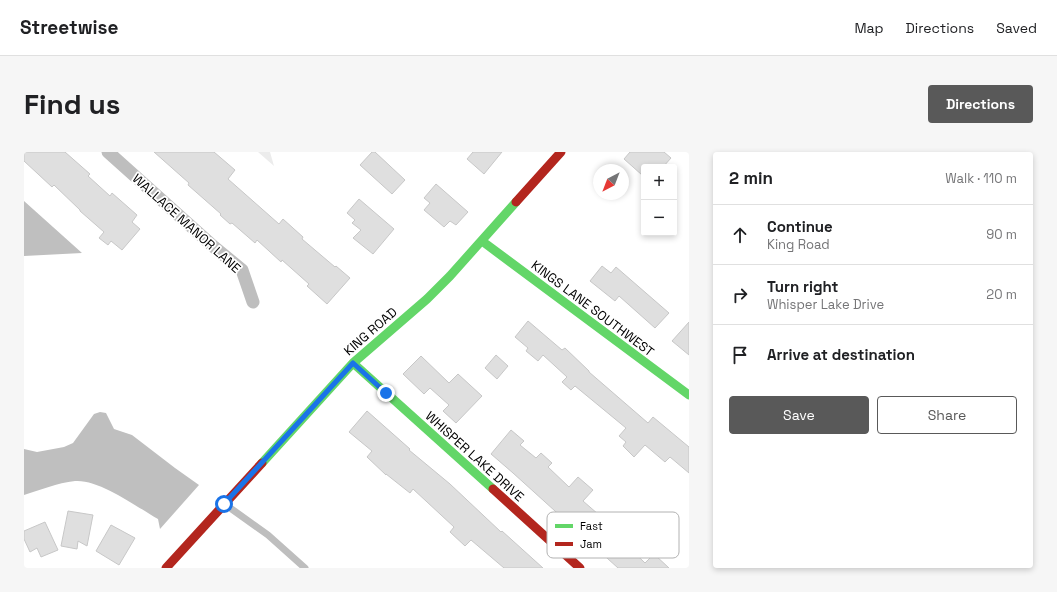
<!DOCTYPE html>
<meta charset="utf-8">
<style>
body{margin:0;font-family:"Space Grotesk",sans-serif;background:#f6f6f6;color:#202124}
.controls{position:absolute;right:12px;top:12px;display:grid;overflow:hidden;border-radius:4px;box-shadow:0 2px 6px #0003}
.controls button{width:36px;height:36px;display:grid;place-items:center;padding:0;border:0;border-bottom:1px solid #e0e0e0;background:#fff;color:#202124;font:20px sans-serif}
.compass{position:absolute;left:569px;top:12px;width:36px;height:36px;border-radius:50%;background:#fff;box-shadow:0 2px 6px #0003;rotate:222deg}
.stop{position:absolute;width:12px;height:12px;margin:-9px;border:3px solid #1a73e8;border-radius:50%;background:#fff}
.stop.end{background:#1a73e8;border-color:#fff;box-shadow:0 1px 4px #0008}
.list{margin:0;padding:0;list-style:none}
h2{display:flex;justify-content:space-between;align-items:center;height:52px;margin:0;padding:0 16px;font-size:17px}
h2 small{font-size:13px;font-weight:400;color:#757577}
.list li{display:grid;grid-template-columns:26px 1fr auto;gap:12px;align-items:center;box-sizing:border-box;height:60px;padding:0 16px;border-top:1px solid #e0e0e0}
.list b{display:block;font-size:15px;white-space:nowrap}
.list p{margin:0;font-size:13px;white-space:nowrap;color:#757577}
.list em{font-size:13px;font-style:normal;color:#757577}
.actions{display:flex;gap:8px;padding:12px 16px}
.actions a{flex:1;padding:9px 0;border:1px solid #595959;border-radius:4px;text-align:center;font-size:14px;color:#595959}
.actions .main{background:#595959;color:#fff}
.icon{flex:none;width:22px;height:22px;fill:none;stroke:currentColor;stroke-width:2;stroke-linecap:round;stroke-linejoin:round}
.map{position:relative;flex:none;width:665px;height:416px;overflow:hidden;border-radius:4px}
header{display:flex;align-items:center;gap:24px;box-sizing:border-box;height:56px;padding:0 20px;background:#fff;border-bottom:1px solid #e0e0e0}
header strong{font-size:19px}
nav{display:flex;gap:22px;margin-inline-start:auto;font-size:14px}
.intro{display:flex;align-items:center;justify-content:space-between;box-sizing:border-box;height:96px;padding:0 24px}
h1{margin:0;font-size:28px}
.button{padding:10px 18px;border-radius:4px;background:#595959;color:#fff;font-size:14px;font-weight:700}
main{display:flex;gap:24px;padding:0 24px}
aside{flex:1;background:#fff;border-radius:4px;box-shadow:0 2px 6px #0003}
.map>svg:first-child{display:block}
.green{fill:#ececec}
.water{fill:#bfbfbf}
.building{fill:#dfdfdf;stroke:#c7c7c7}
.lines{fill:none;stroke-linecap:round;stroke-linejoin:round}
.lane{stroke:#bebebe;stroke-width:7}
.street{stroke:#bebebe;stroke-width:13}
.fast{stroke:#63d668;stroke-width:9}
.jam{stroke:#b3261e;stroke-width:9}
.route{stroke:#1a73e8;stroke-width:5}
.labels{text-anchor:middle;stroke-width:3.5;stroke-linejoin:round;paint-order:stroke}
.street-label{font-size:13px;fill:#000;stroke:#fff}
.key{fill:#fff;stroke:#b2b2b2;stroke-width:1}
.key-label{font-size:11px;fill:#000}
</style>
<header>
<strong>Streetwise</strong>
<nav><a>Map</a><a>Directions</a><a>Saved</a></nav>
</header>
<div class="intro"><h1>Find us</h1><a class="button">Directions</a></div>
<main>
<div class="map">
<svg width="665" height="416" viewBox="0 0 665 416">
<rect width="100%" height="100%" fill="#fff"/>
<!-- green -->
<path class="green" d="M 234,0 L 246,0 L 250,14 Z"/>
<!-- water -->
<path class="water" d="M 0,49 L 58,101 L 0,104 Z
M 76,260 L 82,261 L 90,277 L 108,283 L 151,316 L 175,333 L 136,377 L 134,367 C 113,355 75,327 51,329 C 33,331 16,338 0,343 L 0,297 L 13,300 L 40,295 L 49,291 L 70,262 Z"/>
<!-- building -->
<path class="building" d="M 0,0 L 41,0 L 66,22 L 64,24 L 86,44 L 88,41 L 113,63 L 108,70 L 116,77 L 98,98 L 87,89 L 84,93 L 75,86 L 80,80 L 56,59 L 56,58 L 30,33 L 28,35 L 0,9 Z
M 130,0 L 190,0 L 211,18 L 204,27 L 255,72 L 259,67 L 279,85 L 278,87 L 311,115 L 312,114 L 326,126 L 303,152 L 283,134 L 285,132 L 258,108 L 257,110 L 233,88 L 231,91 L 208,71 L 206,72 L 196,63 L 197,62 L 164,33 L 165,31 Z
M 348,0 L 351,0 L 381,28 L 368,42 L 336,13 Z
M 449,0 L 478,0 L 460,22 L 443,7 Z
M 606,0 L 640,0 L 647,6 L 639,15 L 620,15 L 620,21 L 618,23 L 600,7 Z
M 412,32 L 444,60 L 432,73 L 426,69 L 420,75 L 400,58 L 406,51 L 400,46 Z
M 335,47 L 370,77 L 349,102 L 329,86 L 337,78 L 328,71 L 331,68 L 323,61 Z
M 578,114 L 587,121 L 592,115 L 645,161 L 631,176 L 595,144 L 591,149 L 566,129 Z
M 504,169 L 538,198 L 541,196 L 565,219 L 565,220 L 624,271 L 629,265 L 665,295 L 665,321 L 646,305 L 641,310 L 621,293 L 610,305 L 599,294 L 602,290 L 595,284 L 602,276 L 551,234 L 547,238 L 538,230 L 543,225 L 519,203 L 514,209 L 502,199 L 504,196 L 491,185 Z
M 665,170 L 665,203 L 648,189 Z
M 472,203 L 484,214 L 473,227 L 461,216 Z
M 397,204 L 425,231 L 434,222 L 458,244 L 432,271 L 419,259 L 425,253 L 406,236 L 400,242 L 379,222 Z
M 343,259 L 386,297 L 385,298 L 426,332 L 477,380 L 478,379 L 519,416 L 480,416 L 447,388 L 441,394 L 426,380 L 430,375 L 389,337 L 386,341 L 362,322 L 362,323 L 343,305 L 348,299 L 325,280 Z
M 487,278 L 500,289 L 496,293 L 512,306 L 517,301 L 528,311 L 524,315 L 545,335 L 554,325 L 569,338 L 559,349 L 589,375 L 587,378 L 621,411 L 630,402 L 645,416 L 594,416 L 489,321 L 467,302 Z
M 44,359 L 69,363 L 63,394 L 54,389 L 53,397 L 37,394 Z
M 21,370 L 34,398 L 17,405 L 13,396 L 6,400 L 0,387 L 0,379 Z
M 87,373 L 111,386 L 95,413 L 72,399 Z"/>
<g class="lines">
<!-- lane -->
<path class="lane" d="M 202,353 L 244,383 L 281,416"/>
<!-- street -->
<path class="street" d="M 84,0 L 190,95 L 218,118 L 229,150"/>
<!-- fast -->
<path class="fast" d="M 458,89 L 665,243
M 329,211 L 469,337
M 238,311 L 329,211 L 403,147 L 426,124 L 492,50"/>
<!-- jam -->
<path class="jam" d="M 492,50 L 537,0
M 469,337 L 556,416
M 142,416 L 238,311"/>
</g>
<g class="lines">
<!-- route -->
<path class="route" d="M 200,352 L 329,211 L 362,241"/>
</g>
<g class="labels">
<!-- street labels -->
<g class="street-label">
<text transform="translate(163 71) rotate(42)" y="5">WALLACE MANOR LANE</text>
<text transform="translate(569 156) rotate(37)" y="5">KINGS LANE SOUTHWEST</text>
<text transform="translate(346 179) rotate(-41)" y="5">KING ROAD</text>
<text transform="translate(451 304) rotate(42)" y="5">WHISPER LAKE DRIVE</text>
</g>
</g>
<!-- legend -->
<rect x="523" y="360" width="132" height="46" rx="6" class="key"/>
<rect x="531" y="372" width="18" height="4" fill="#63d668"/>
<rect x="531" y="390" width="18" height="4" fill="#b3261e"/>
<g class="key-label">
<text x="556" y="378">Fast</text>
<text x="556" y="396">Jam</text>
</g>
</svg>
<div class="controls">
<button>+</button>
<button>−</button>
</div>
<svg class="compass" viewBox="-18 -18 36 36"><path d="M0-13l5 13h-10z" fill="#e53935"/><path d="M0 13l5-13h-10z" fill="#757577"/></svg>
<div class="stop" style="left:200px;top:352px"></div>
<div class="stop end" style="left:362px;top:241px"></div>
</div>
<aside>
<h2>2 min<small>Walk · 110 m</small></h2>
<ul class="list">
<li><svg class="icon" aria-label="ahead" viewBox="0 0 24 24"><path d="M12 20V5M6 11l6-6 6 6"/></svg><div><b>Continue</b><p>King Road</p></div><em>90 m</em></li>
<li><svg class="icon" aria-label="right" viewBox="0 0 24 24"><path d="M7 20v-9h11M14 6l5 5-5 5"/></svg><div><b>Turn right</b><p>Whisper Lake Drive</p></div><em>20 m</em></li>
<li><svg class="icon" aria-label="arrive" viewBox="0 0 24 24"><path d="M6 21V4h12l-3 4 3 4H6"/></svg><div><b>Arrive at destination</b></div></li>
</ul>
<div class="actions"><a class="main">Save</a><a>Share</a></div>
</aside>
</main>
